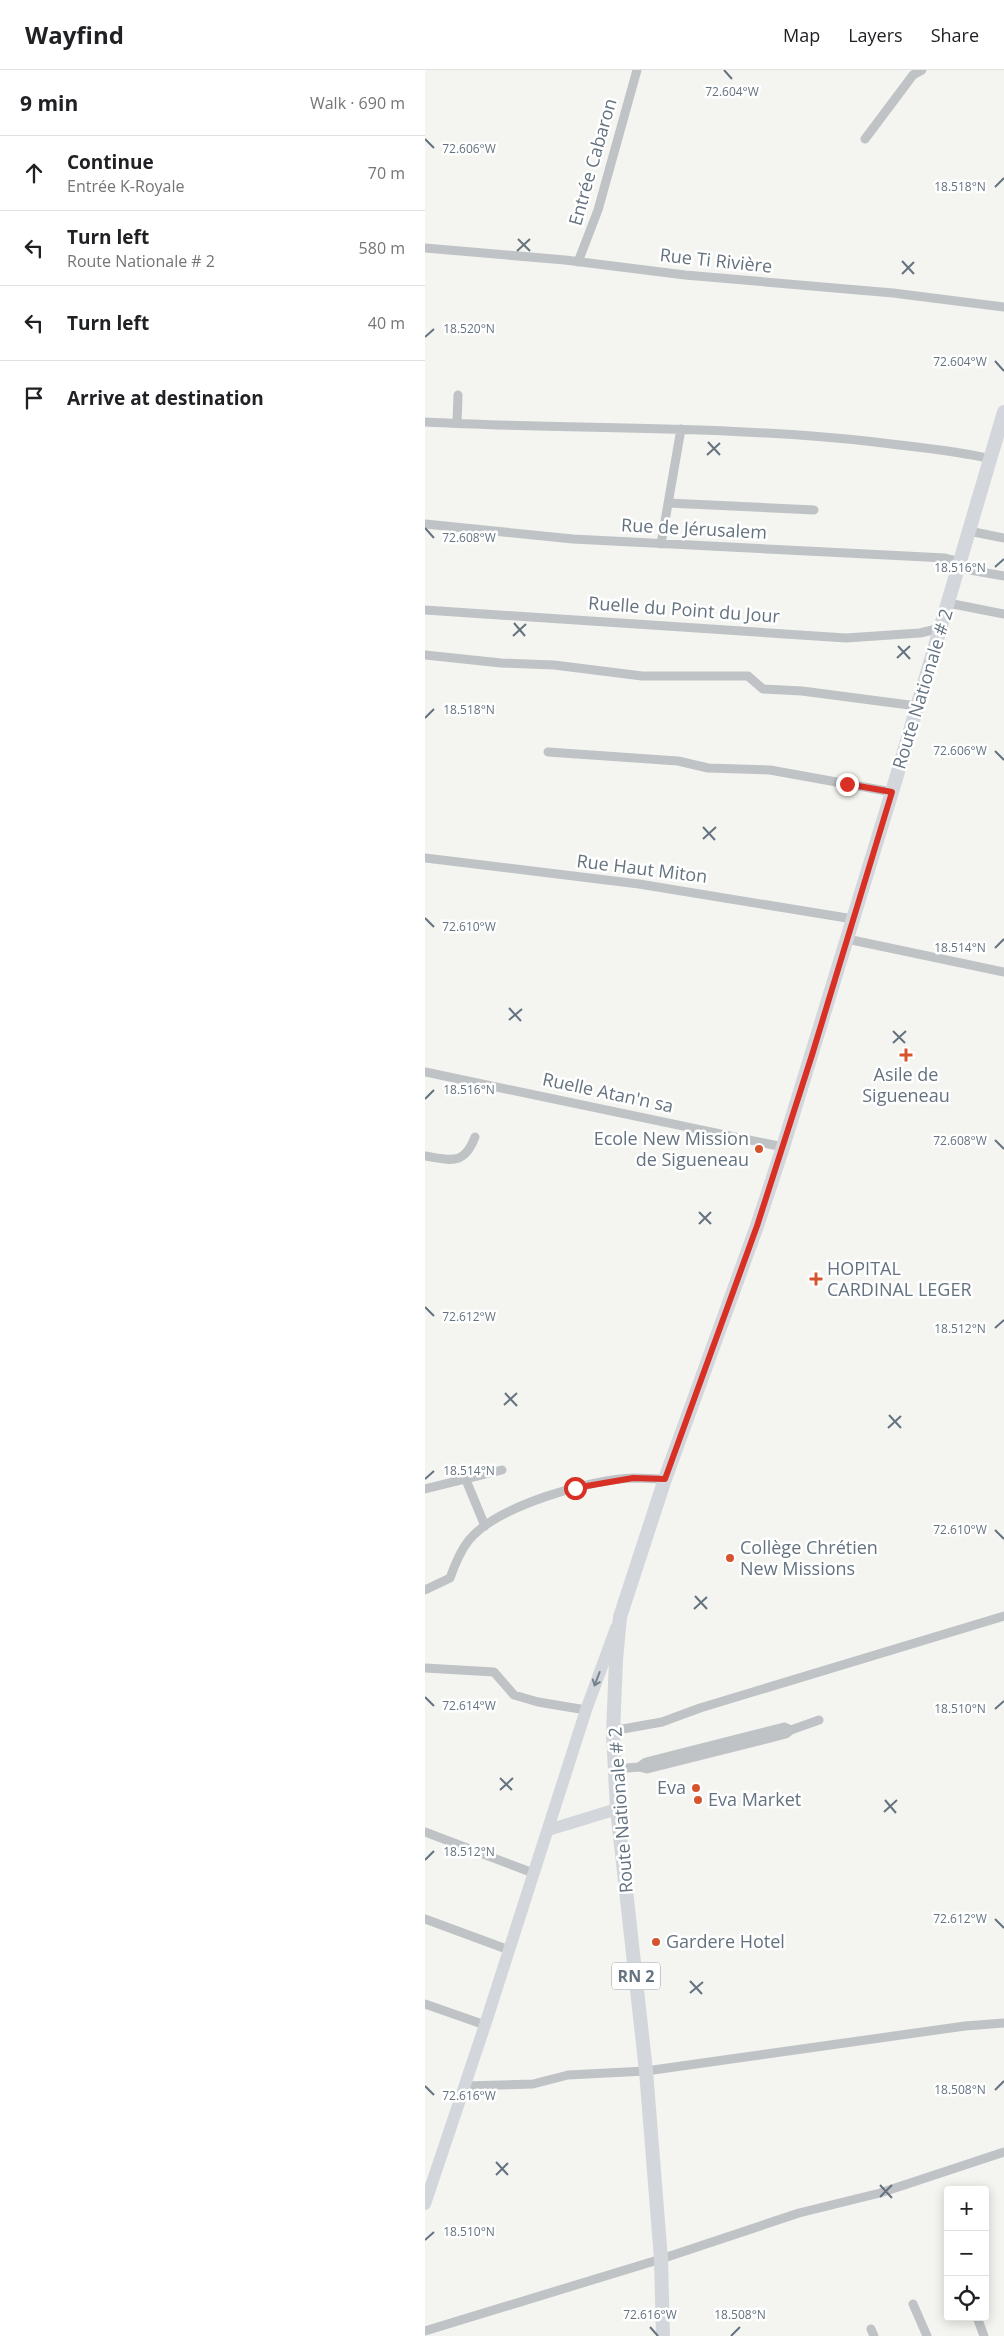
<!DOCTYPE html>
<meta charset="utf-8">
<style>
body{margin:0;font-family:"Open Sans",sans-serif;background:#f6f6f6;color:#202124}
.controls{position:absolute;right:15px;bottom:15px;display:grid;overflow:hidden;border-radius:5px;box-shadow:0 2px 12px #0003}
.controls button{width:45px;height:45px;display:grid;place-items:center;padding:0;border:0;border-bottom:1px solid #e0e0e0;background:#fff;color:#202124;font:25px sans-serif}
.stop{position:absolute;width:15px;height:15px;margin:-11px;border:4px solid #d93025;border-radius:50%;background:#fff}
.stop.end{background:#d93025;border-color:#fff;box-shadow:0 1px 5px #0008}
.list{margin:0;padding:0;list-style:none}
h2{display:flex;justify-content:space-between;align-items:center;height:65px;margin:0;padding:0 20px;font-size:21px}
h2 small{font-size:16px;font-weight:400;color:#757577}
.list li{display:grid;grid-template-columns:32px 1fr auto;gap:15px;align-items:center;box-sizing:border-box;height:75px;padding:0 20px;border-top:1px solid #e0e0e0}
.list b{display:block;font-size:19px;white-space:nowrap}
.list p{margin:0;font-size:16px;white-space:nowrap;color:#757577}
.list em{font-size:16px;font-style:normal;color:#757577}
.icon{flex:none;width:28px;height:28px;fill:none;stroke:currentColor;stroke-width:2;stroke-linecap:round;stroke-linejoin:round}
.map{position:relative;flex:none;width:579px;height:2266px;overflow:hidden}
header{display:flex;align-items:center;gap:30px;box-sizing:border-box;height:70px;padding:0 25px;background:#fff;border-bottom:1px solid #e0e0e0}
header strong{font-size:24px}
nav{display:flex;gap:28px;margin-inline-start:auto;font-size:18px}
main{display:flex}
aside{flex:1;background:#fff}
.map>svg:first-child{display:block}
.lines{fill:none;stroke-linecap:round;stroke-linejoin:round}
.street{stroke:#bfc3c6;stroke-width:9}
.secondary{stroke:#d3d7db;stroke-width:12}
.primary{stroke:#d3d7db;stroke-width:14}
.oneway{stroke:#75828d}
.route{stroke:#d93025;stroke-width:6}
.ticks{fill:none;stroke:#64737f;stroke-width:2}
.poi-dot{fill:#d6542d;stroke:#fff;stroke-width:2}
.labels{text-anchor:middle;stroke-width:5;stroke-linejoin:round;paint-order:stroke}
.shield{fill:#fff;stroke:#929da5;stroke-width:1}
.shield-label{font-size:16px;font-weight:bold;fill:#64737f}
.street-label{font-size:18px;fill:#64737f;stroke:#fff}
.poi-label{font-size:18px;fill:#64737f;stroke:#fff;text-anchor:start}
.ticks-label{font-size:12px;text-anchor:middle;fill:#64737f;stroke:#fff;stroke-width:5;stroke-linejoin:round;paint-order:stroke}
</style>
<header>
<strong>Wayfind</strong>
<nav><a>Map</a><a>Layers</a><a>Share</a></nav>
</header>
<main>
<aside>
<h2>9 min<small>Walk · 690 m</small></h2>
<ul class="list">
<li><svg class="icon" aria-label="ahead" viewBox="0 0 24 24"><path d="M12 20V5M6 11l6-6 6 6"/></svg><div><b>Continue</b><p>Entrée K-Royale</p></div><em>70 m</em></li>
<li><svg class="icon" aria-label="left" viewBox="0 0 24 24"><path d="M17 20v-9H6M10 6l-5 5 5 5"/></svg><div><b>Turn left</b><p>Route Nationale # 2</p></div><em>580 m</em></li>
<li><svg class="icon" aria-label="left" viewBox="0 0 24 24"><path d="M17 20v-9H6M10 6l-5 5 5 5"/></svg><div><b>Turn left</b></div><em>40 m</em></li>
<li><svg class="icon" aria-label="arrive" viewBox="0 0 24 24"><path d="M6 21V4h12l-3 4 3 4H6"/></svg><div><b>Arrive at destination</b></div></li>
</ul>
</aside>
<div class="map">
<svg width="579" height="2266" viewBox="0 0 579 2266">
<rect width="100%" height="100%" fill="#f4f4f0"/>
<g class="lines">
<!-- street -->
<path class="street" d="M 440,69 L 488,5 L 497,0
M 0,178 L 140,190 L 260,205 L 468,223 L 579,237
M 153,192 L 173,140 L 212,0
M 0,352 C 150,360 301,355 450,372 C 489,377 528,380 567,389
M 32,353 L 33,325
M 243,433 L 389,440
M 0,454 L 148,469 L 481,486 L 520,488 L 536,492
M 544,461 L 579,468
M 236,474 L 256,359
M 534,498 L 579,506
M 523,533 L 579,544
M 0,540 L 421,568 L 495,563 L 516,558
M 0,585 L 76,593 L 129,595 L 217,606 L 323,606 L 338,619 L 377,621 L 492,636
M 123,682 L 253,691 L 283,698 L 345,700 L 467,722
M 0,788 L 214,814 L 428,849
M 422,869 L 579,902
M 0,1002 L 358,1077
M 0,1086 C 26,1090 39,1096 50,1067
M 41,1410 L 60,1456
M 0,1419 L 77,1400
M 0,1520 L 25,1508 C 30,1494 35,1481 44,1470 C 72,1436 165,1409 209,1408 C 219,1408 230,1409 240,1409
M 0,1598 L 69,1602 L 89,1625 L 113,1632 L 161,1640
M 188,1663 L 192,1660 L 237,1652 L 275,1638 L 579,1546
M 214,1697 L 221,1692 L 359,1657 L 366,1660
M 190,1699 L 214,1697 L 222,1699 L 361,1664 L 366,1660 L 394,1650
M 0,1762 L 108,1803
M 0,1849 L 84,1880
M 0,1934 L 60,1955
M 40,2016 L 108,2014 L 143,2005 L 221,2001 L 540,1956 L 579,1953
M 488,2234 L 502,2266
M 552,2247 L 559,2266
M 446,2259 L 449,2266
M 0,2261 L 236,2189 L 374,2143 L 455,2123 L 579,2082"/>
<!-- secondary -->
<path class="secondary" d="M 123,1760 L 192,1739
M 0,2134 L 60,1955 L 161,1640 L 191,1558"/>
<!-- primary -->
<path class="primary" d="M 238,2266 L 236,2189 L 221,2001 L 192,1739 L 188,1663 L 191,1590 L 195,1547 L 240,1409 L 332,1156 L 358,1077 L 467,722 L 579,342"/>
</g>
<!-- one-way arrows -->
<defs><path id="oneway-shaft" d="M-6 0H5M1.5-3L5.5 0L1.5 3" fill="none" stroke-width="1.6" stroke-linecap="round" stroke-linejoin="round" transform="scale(1.25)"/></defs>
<use class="oneway" href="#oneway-shaft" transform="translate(172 1609) rotate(111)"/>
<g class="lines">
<!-- route -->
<path class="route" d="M 150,1418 L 208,1408 L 240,1409 L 332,1156 L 387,985 L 467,722 L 422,714"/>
</g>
<!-- ticks -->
<path class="ticks" d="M 299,0 L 307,9M 0,69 L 9,78M 570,117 L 579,108M 93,169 L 105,181M 92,181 L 105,169M 477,191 L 489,204M 477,204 L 489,192M 0,267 L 9,259M 570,291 L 579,301M 283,372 L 295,385M 282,385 L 295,373M 0,458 L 9,468M 570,497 L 579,489M 89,553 L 100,566M 88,566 L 101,554M 473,576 L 485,589M 472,588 L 485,576M 0,648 L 9,639M 570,681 L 579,690M 278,757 L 290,770M 278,769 L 291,757M 0,848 L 9,857M 570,878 L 579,869M 84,938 L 96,951M 84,950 L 97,939M 468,961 L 480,973M 468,973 L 481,961M 0,1029 L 9,1020M 570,1070 L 579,1079M 274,1142 L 286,1154M 274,1154 L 286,1142M 0,1237 L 9,1246M 570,1258 L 579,1250M 80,1323 L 92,1336M 79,1335 L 92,1323M 464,1345 L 476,1358M 463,1358 L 476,1346M 0,1409 L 9,1401M 570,1460 L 579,1469M 270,1526 L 282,1539M 269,1539 L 282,1527M 0,1627 L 9,1636M 570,1639 L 579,1631M 75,1708 L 87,1720M 75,1720 L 88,1708M 460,1730 L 471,1743M 459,1742 L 472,1730M 0,1790 L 9,1781M 570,1849 L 579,1858M 265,1911 L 277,1924M 265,1923 L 278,1912M 0,2016 L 9,2025M 570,2020 L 579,2011M 71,2092 L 83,2105M 71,2105 L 83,2093M 455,2115 L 467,2128M 455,2127 L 467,2115M 0,2170 L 9,2162M 225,2257 L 233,2266M 306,2266 L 315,2257"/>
<!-- markers -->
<g class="poi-dot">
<path d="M478.5 977.5h5v5h5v5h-5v5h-5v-5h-5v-5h5z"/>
<circle cx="334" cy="1079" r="5"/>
<path d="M388.5 1201.5h5v5h5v5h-5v5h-5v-5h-5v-5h5z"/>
<circle cx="305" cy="1488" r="5"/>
<circle cx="271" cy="1718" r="5"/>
<circle cx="273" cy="1730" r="5"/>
<circle cx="231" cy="1872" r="5"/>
</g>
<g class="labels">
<!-- shield labels -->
<rect class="shield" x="187" y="1892.5" width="48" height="27" rx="4"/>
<g class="shield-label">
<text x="211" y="1912">RN 2</text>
</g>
<!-- street labels -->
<g class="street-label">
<text transform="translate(168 92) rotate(-74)" y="6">Entrée Cabaron</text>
<text transform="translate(291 191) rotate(6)" y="6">Rue Ti Rivière</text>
<text transform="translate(269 459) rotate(3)" y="6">Rue de Jérusalem</text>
<text transform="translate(259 540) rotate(4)" y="6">Ruelle du Point du Jour</text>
<text transform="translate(498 619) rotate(-73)" y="6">Route Nationale # 2</text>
<text transform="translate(217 799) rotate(7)" y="6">Rue Haut Miton</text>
<text transform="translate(183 1023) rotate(12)" y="6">Ruelle Atan'n sa</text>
<text transform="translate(196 1740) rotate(-94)" y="6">Route Nationale # 2</text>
</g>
<!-- poi labels -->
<g class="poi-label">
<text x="481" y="1011" text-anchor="middle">Asile de<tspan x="481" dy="21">Sigueneau</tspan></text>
<text x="324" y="1075" text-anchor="end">Ecole New Mission<tspan x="324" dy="21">de Sigueneau</tspan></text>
<text x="402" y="1205">HOPITAL<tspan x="402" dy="21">CARDINAL LEGER</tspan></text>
<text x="315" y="1484">Collège Chrétien<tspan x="315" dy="21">New Missions</tspan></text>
<text x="261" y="1724" text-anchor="end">Eva</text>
<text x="283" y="1736">Eva Market</text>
<text x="241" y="1878">Gardere Hotel</text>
</g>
</g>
<g class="ticks-label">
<text x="307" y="26">72.604°W</text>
<text x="44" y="83">72.606°W</text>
<text x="535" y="121">18.518°N</text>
<text x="44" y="263">18.520°N</text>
<text x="535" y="296">72.604°W</text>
<text x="44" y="472">72.608°W</text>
<text x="535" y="502">18.516°N</text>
<text x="44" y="644">18.518°N</text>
<text x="535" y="685">72.606°W</text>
<text x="44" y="861">72.610°W</text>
<text x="535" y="882">18.514°N</text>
<text x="44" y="1024">18.516°N</text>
<text x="535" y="1075">72.608°W</text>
<text x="44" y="1251">72.612°W</text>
<text x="535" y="1263">18.512°N</text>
<text x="44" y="1405">18.514°N</text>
<text x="535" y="1464">72.610°W</text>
<text x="44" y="1640">72.614°W</text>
<text x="535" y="1643">18.510°N</text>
<text x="44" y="1786">18.512°N</text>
<text x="535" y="1853">72.612°W</text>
<text x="535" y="2024">18.508°N</text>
<text x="44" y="2030">72.616°W</text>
<text x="44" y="2166">18.510°N</text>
<text x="225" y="2249">72.616°W</text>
<text x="315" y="2249">18.508°N</text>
</g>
</svg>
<div class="controls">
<button>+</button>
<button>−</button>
<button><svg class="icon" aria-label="locate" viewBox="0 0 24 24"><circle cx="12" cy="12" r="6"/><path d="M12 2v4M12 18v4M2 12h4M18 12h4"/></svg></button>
</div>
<div class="stop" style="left:150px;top:1418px"></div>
<div class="stop end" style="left:422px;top:714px"></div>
</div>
</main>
